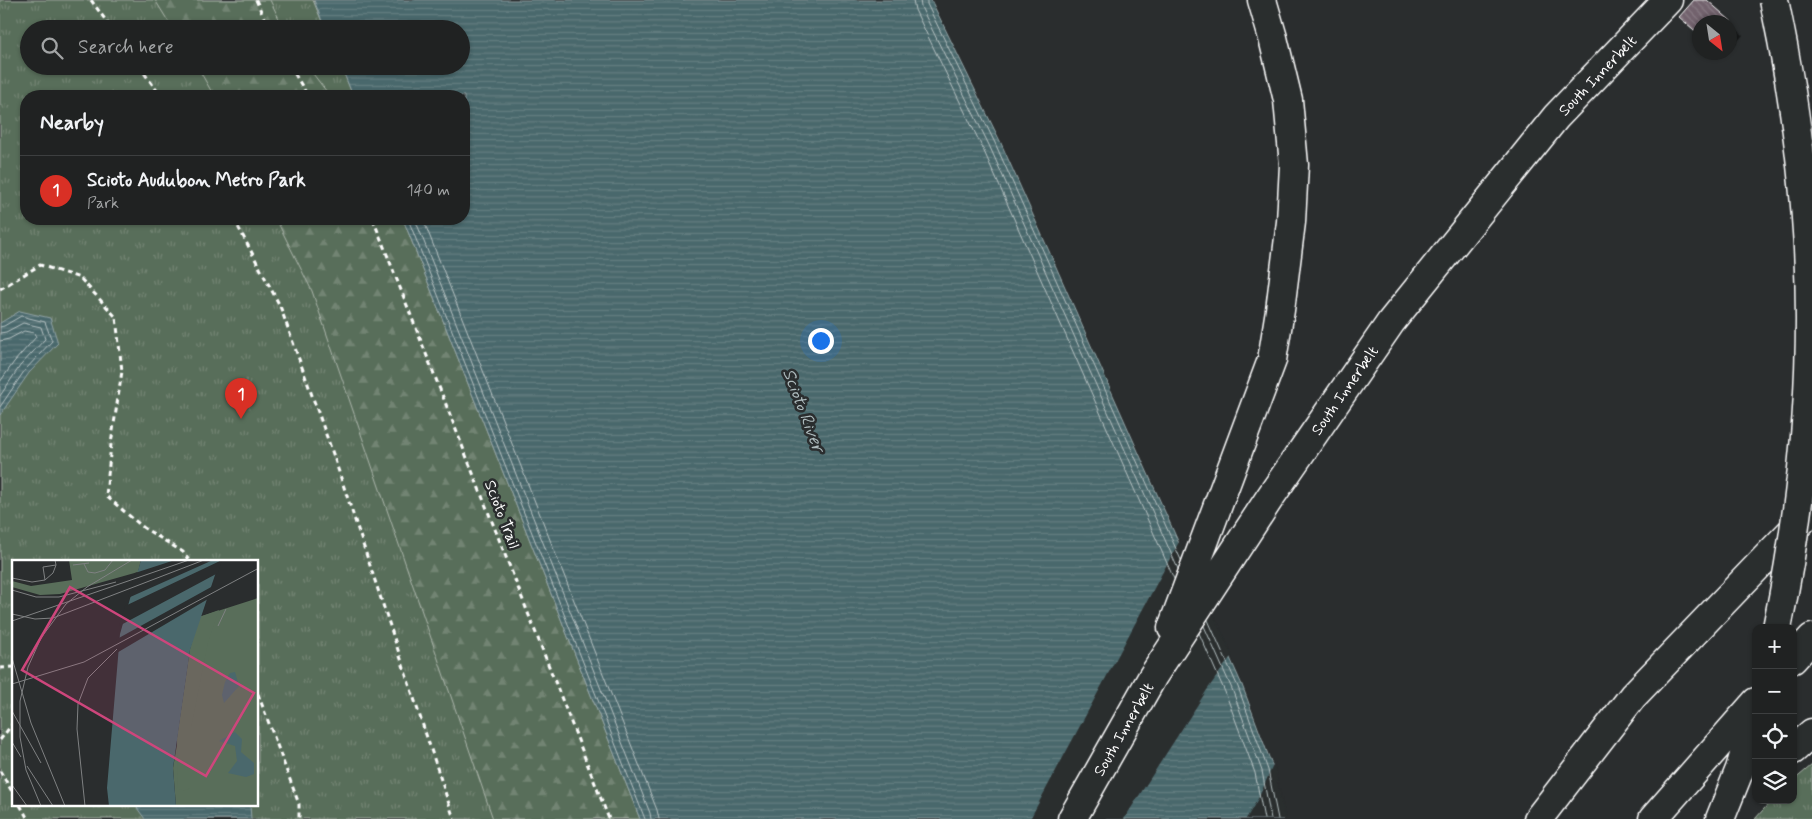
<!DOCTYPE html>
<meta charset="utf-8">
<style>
body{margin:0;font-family:Mynerve,sans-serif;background:#282a2a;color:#f1f3f6}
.controls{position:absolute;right:15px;bottom:15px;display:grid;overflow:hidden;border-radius:10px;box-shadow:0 1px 4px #0004}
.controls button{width:45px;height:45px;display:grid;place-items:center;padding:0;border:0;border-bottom:1px solid #3d3f40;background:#202222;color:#f1f3f6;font:25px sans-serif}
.compass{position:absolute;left:1692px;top:15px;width:45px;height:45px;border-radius:50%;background:#202222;box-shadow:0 1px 4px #0004;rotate:150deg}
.you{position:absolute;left:820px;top:340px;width:18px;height:18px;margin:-12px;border:4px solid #fff;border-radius:50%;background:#1a73e8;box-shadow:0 0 0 8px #1a73e833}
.badge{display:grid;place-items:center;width:32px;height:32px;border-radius:50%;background:#d93025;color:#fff;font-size:16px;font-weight:700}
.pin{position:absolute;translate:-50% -41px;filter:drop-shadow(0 1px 2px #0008)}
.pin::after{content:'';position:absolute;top:26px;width:18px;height:15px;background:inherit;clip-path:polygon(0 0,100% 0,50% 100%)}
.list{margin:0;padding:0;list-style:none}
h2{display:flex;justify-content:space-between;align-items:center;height:65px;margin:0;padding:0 20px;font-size:21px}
h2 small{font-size:16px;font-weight:400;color:#a2a4a5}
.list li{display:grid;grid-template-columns:32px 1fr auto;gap:15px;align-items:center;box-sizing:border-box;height:70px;padding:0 20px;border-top:1px solid #3d3f40}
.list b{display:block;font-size:19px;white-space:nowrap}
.list p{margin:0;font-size:16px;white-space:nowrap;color:#a2a4a5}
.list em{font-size:16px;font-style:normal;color:#a2a4a5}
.icon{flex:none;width:28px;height:28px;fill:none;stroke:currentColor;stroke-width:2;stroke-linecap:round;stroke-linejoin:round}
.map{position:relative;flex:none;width:1812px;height:819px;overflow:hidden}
.search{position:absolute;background:#202222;box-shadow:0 1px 4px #0004;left:20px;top:20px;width:450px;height:55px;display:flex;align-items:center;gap:12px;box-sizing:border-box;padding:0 18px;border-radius:28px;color:#a2a4a5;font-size:19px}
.panel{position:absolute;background:#202222;box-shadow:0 1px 4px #0004;left:20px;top:90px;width:450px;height:135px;border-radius:20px}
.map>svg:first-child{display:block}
.grass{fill:url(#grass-tufts);stroke:#acb6ac;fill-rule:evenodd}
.forest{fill:url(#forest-firs);stroke:#acb6ac}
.water{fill:url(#water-rules);stroke:#92a4a7}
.pier{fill:#2a2d2e}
.shadow{fill:#0007}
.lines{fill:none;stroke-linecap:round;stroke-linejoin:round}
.shore{stroke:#b7c3c4;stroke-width:1}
.building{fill:url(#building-back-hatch);stroke:#fff}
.highway-casing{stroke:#fff;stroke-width:31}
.path{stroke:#fff;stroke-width:3;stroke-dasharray:5 4;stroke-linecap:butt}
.highway{stroke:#2a2d2e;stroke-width:28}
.highway-bridge-casing{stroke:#fff;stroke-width:31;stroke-linecap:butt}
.highway-bridge{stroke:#2a2d2e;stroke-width:28}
.labels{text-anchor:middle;stroke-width:5;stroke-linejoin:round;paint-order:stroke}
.street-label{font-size:16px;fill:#fff;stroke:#2a2d2e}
.water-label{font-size:18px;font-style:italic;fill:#aebbbd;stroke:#2a2d2e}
.inset-road{fill:none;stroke:#7f8182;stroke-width:1}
.view{fill:#ce467c;fill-opacity:0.15;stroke:#ce467c;stroke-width:2.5}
.inset-edge{fill:none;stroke:#fff;stroke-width:2.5}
</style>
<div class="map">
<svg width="1812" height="819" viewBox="0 0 1812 819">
<defs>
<pattern id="grass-tufts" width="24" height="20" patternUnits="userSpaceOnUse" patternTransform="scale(1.25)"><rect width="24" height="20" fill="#596e5a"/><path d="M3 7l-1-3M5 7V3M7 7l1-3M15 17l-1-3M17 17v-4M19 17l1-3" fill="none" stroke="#728473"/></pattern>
<pattern id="forest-firs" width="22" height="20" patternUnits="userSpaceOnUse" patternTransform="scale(1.25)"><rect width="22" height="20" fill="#596e5a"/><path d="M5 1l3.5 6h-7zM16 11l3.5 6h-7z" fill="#728473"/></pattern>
<pattern id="water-rules" width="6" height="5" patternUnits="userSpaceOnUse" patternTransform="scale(1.25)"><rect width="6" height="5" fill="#4a686c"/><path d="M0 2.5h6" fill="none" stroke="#657f82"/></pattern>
<pattern id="building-back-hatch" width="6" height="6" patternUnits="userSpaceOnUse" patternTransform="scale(1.25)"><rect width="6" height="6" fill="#72626d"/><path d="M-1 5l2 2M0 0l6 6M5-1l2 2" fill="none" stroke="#877a83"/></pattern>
</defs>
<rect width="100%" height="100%" fill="#2a2d2e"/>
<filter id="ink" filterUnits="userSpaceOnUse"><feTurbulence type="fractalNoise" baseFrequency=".02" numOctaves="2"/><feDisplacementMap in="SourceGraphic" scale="10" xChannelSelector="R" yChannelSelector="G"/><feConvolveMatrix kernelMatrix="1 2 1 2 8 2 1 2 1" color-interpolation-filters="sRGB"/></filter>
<g filter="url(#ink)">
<!-- grass -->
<path class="grass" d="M 0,0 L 313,0 L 325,29 L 29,29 L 29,66 L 341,66 L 353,96 L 26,96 L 26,219 L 403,219 L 640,819 L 0,819 ZM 14,562 L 258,562 L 258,805 L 14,805 Z
M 1812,765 L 1812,819 L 1755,819 L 1772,800 L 1793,800 L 1793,781 Z"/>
<!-- forest -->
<path class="forest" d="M 155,0 L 270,0 L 284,29 L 173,29 Z
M 197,66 L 307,66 L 330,96 L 214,96 Z
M 276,219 L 403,219 L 640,819 L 493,819 L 312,291 Z"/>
<!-- water -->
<path class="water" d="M 314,0 L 931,0 L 1000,141 L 1242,685 L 1273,768 L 1283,819 L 640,819 L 403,219 L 464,219 L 464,96 L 353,96 L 341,66 L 461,66 L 461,29 L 325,29 Z
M 20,311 L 50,318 L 58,343 L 29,373 L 0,415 L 0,323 Z
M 137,805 L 250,805 L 251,819 L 145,819 L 137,808 Z"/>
<!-- pier -->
<path class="pier" d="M 1180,540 L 1232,655 L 1207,690 L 1124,819 L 1030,819 Z
M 1274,763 L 1285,819 L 1246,819 L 1259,797 Z"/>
<!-- shadow -->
<path class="shadow" d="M 1695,0 L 1706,0 L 1743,35 L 1730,50 L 1730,22 L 1700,22 L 1700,35 L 1681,17 Z
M 1720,52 L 1727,52 L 1724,56 Z"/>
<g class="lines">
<!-- shore -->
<path class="shore" d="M 913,0 L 915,10 L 983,149 L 1174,579
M 920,0 L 921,7 L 989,145 L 1178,569
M 927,0 L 927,4 L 995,143 L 1181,560
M 408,219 L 645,819
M 415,219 L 650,813 L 651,819
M 423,219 L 657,810 L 659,819
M 0,327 L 4,326 L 21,316 L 45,322 L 52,341 L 25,370 L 0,407
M 0,333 L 6,332 L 23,323 L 41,327 L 45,339 L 20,366 L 0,396
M 0,341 L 9,339 L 24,331 L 34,333 L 36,337 L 14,362 L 0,382
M 1208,620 L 1238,687 L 1268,770 L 1278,819
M 1204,626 L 1232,689 L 1262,771 L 1271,819
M 1199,633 L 1225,692 L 1255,773 L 1264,819"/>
</g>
<!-- building -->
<path class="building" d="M 1694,0 L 1707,0 L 1731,21 L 1730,24 L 1700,22 L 1700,35 L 1679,17 Z"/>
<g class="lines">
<defs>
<path id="highway" d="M 1172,628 L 1272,360 L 1280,310 L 1291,222 L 1294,165 L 1288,100 L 1273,38 L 1262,0
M 1793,659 L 1812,638
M 1793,750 L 1812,733
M 1072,819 L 1153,676 L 1271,496 L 1391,322 L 1556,117 L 1668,0
M 1538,819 L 1633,696 L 1812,510
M 1653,819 L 1756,702
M 1720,819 L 1740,769 L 1756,714"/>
</defs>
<!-- highway casing -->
<use href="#highway" class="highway-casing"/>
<!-- path -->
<path class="path" d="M 91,0 L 112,29
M 256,0 L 269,29
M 139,66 L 161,96
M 290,66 L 308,96
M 234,219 L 280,306 L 333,454 L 454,819
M 373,219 L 609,819
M 0,289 L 40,265 L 80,278 L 116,317 L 122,371 L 111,444 L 106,496 L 144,528 L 183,552 L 190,562
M 0,668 L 14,667
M 258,694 L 299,804 L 299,819
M 0,740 L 14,722
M 0,771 L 14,795
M 20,805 L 28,819"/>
<!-- highway -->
<use href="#highway" class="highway"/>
<defs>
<path id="highway-bridge" d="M 1774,0 C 1796,104 1810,213 1810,319 C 1810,423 1798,526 1777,628"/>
</defs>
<!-- highway-bridge casing -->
<use href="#highway-bridge" class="highway-bridge-casing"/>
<!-- highway-bridge -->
<use href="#highway-bridge" class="highway-bridge"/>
</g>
</g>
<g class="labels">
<!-- street labels -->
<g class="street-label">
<text transform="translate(1597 75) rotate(-46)" y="6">South Innerbelt</text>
<text transform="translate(1344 390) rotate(-55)" y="6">South Innerbelt</text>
<text transform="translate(503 514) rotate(69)" y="6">Scioto Trail</text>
<text transform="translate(1123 729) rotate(-60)" y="6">South Innerbelt</text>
</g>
<!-- water labels -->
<g class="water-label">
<text transform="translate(804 410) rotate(69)" y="6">Scioto River</text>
</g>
</g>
<!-- overview -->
<g transform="translate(12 560)">
<rect width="246" height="246" fill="#2a2d2e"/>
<path d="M 57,0 L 129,0 L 126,12 L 48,34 L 28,35 L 0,27 L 0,21 L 19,26 L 60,20 ZM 246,38 L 246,246 L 164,246 L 161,208 L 187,57 Z" fill="#596e5a"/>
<path d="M 207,50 L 196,82 L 179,168 L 179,228 L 171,231 L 166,228 L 165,178 L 178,89 L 187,57 Z" fill="#596e5a"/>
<path d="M 129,0 L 208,0 L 178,90 L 161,208 L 164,246 L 97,246 L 95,228 L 108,74 ZM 223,112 L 227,126 L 212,143 L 210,135 L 213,122 L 218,113 ZM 223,172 L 230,179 L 229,192 L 242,203 L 242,214 L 234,217 L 216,213 L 225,201 L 223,186 L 207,181 Z" fill="#4a686c"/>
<path d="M 163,0 L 201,0 L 116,38 L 123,13 ZM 210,0 L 206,13 L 107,66 L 113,46 ZM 201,26 L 196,39 L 103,94 L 105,79 Z" fill="#2a2d2e"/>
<path class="inset-road" d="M 72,4 L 76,12 L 83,13 L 93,10 L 101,0M 61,5 L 77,3M 0,18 L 20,22 L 33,20 L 31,7 L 44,5 L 43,0M 33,20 L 41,13 L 44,5M 0,30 L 24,37 L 47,37 L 104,22M 0,54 L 23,59 L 41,58 L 192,0M 0,61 L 177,0M 206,66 L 214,49M 0,98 L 19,163 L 53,246M 0,124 L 72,102 L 247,8M 0,151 L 29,203M 0,182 L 9,197M 15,206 L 41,246M 0,225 L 15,246M 29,246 L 14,210 L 8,177 L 8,141 L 16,107 L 29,78 L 54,44 L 75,27 L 120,0M 73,246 L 65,169 L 66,144 L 76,118 L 105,89"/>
<path class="view" d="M 58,27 L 242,133 L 194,216 L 10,110 Z"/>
<rect width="246" height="246" class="inset-edge"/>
</g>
</svg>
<div class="controls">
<button>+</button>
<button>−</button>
<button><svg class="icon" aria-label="locate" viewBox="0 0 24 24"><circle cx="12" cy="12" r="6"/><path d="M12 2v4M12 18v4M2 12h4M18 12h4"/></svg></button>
<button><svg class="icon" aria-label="layers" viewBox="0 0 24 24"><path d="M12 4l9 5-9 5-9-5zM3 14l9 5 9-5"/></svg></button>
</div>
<svg class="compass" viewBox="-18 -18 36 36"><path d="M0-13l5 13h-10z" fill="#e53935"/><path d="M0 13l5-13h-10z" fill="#a2a4a5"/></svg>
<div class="you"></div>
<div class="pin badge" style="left:241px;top:419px">1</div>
<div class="search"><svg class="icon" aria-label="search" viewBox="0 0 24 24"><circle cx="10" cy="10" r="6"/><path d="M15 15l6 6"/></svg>Search here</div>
<section class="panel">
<h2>Nearby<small></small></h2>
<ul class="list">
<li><span class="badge">1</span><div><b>Scioto Audubon Metro Park</b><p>Park</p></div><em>140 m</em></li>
</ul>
</section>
</div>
